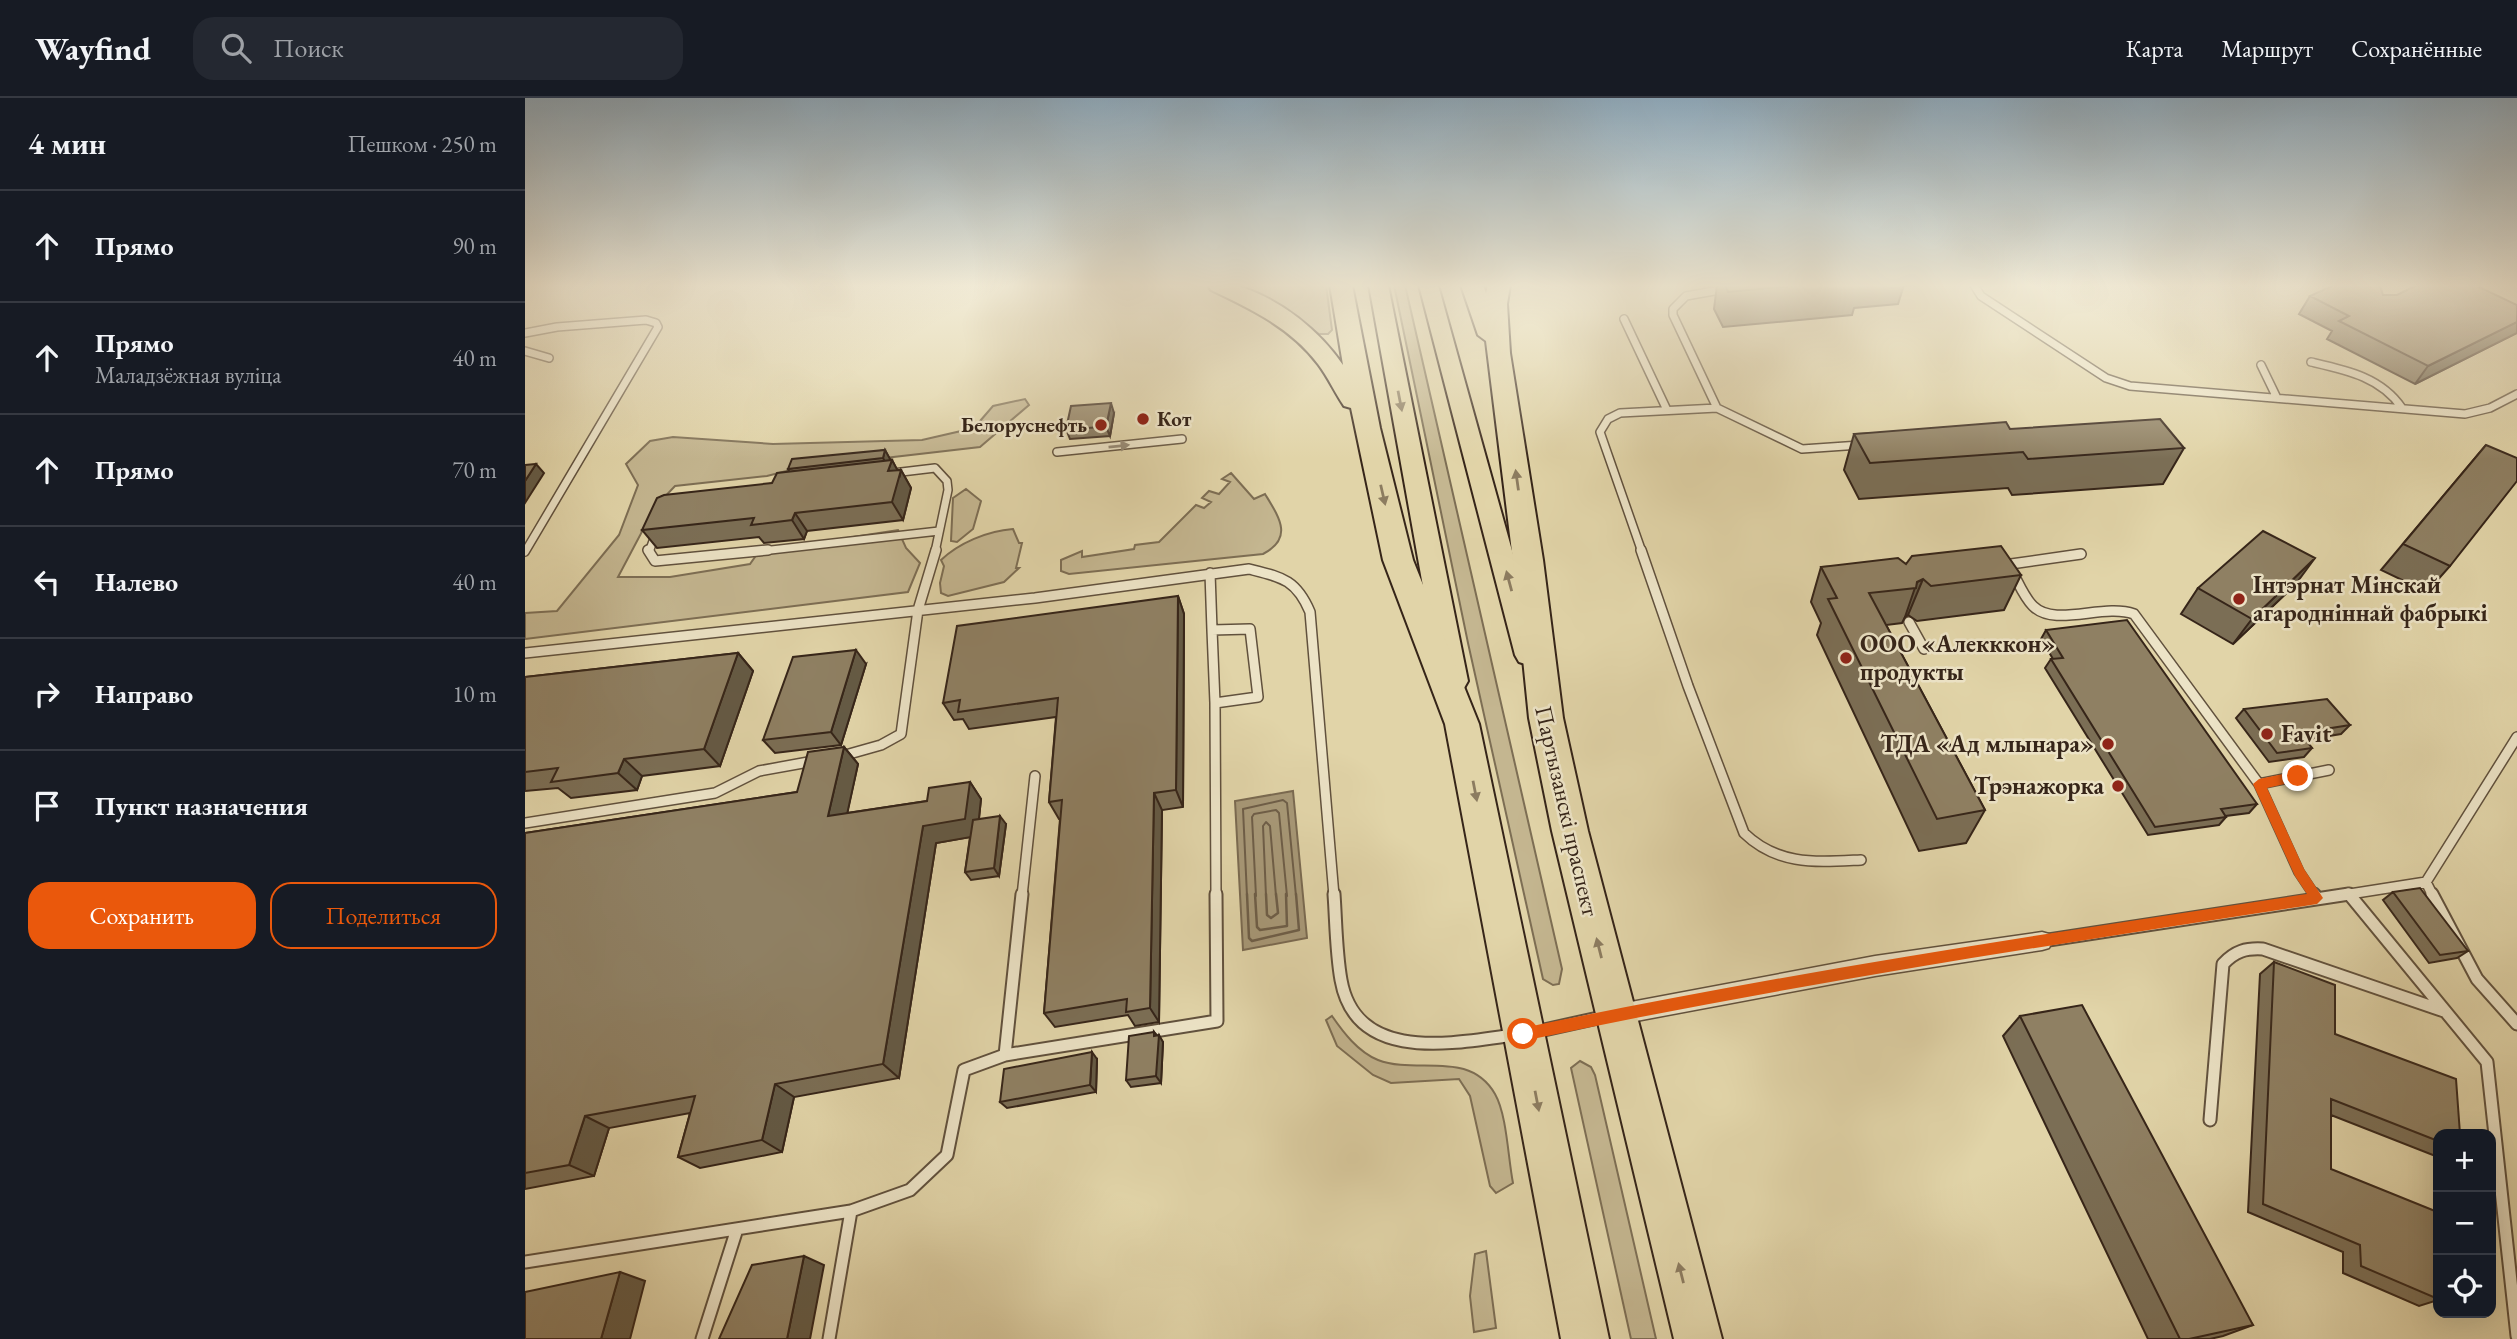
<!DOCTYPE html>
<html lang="ru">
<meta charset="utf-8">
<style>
body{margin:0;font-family:"EB Garamond",serif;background:#242831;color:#f1f3f6}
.controls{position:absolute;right:21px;bottom:21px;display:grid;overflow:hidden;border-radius:14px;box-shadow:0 7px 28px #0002}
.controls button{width:63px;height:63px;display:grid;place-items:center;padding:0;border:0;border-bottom:2px solid #363941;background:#171b24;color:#f1f3f6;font:35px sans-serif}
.stop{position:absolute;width:21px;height:21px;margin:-16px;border:5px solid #ea580c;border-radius:50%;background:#fff}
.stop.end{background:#ea580c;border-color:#fff;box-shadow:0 2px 7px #0008}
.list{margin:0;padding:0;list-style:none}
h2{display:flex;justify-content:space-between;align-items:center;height:91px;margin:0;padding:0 28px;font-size:30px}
h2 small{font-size:23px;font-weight:400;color:#9ea1a6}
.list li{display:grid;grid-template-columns:46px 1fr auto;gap:21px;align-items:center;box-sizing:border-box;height:112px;padding:0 28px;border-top:2px solid #363941}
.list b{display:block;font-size:26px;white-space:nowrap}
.list p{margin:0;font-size:23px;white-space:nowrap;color:#9ea1a6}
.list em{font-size:23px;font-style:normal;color:#9ea1a6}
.actions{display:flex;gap:14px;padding:21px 28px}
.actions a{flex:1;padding:16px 0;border:2px solid #ea580c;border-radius:21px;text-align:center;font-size:24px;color:#ea580c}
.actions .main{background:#ea580c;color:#fff}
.icon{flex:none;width:38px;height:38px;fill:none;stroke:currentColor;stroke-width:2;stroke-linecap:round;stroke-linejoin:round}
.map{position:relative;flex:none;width:1992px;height:1241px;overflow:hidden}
header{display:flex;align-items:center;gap:42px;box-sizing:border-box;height:98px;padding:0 35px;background:#171b24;border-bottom:2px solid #363941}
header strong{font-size:33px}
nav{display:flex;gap:38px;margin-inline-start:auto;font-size:24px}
.search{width:490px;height:63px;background:#242831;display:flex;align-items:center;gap:18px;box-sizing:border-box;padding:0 24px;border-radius:21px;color:#9ea1a6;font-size:26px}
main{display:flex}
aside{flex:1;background:#171b24}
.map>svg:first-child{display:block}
.green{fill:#c4b690;stroke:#7d6e54;stroke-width:2}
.water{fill:#a79877;stroke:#7a6a51;stroke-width:2}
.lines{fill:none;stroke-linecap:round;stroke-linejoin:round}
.shore-far1{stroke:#6e5e48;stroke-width:2}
.shore{stroke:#6e5e48;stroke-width:2.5}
.lane-far2-casing{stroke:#61513d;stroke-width:10}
.lane-far1-casing{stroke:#61513d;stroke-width:12}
.lane-casing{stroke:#61513d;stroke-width:15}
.street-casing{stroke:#61513d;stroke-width:3}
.primary-casing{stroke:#362519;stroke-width:4}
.highway-casing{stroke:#362519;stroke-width:4}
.lane-far2{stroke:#ece3c6;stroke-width:7}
.lane-far1{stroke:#ece3c6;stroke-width:9}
.lane{stroke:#ece3c6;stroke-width:11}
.street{fill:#ece3c6;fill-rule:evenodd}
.primary{fill:#e1d4a8;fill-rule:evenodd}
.highway{fill:#e1d4a8;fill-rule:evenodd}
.wall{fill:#7b6e55;stroke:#362519;stroke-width:2}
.shaded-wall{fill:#645a45;stroke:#362519;stroke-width:2}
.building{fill:#8f8063;stroke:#362519;stroke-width:2}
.oneway{fill:#8c7c60}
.oneway2{fill:#918470}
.route{fill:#ea580c}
.poi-dot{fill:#8f2418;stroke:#ece3c6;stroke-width:2.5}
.labels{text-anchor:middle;stroke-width:5;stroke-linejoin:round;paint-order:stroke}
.far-poi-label{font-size:21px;font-weight:bold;fill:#362519;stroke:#ece3c6;text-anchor:start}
.poi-label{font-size:24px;font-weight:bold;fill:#362519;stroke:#ece3c6;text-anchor:start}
.street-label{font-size:24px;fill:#362519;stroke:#ece3c6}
</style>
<header>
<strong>Wayfind</strong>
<div class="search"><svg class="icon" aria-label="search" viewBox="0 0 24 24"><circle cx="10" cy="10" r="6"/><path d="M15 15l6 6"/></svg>Поиск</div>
<nav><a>Карта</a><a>Маршрут</a><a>Сохранённые</a></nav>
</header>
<main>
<aside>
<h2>4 мин<small>Пешком · 250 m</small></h2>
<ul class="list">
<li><svg class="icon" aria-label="ahead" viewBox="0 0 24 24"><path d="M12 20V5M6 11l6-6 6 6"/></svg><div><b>Прямо</b></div><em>90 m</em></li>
<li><svg class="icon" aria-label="ahead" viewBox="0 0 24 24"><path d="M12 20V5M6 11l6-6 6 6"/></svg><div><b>Прямо</b><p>Маладзёжная вуліца</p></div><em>40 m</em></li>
<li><svg class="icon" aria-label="ahead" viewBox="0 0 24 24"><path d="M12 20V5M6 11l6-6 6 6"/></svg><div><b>Прямо</b></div><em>70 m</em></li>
<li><svg class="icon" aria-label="left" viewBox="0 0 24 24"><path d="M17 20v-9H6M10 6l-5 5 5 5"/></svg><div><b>Налево</b></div><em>40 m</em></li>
<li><svg class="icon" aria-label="right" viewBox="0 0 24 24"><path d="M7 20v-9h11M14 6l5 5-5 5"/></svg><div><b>Направо</b></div><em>10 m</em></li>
<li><svg class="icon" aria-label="arrive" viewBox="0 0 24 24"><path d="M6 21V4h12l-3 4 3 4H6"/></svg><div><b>Пункт назначения</b></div></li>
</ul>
<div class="actions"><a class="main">Сохранить</a><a>Поделиться</a></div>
</aside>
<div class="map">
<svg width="1992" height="1241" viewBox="0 0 1992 1241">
<rect width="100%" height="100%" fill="#e1d4a8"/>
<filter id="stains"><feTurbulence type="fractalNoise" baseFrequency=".00286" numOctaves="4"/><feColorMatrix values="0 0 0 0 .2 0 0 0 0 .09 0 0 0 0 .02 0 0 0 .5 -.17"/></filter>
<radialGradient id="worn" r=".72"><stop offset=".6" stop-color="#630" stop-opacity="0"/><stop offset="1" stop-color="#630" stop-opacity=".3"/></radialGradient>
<!-- green -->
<path class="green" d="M 713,187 L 801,187 L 807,232 L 803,236 L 794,236 L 757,209 Z
M 869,187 L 880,187 L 1037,871 L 1034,886 L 1028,887 L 1018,881 L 943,545 Z
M 500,301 L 504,307 L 455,349 L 273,370 L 242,378 L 150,388 L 130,409 L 93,479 L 145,479 L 225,466 L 237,449 L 267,453 L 315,441 L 373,432 L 381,450 L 395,465 L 383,494 L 0,541 L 0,515 L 32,513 L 94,437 L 113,387 L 101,366 L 125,343 L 148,339 L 248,346 L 397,342 L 449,330 L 468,308 Z
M 706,375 L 729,401 L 740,396 C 754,419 769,440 738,456 L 544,476 L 536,473 L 536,462 L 557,453 L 557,459 L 609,451 L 610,447 L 634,444 L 671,407 L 679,410 L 686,404 L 677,400 L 684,393 L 694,396 L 705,384 L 697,381 Z
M 441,391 L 456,403 L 448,431 L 432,444 L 426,443 L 428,400 Z
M 488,431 L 494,445 L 497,445 L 491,470 L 494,470 L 479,484 L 423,498 L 416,495 L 415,485 L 419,468 L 416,462 C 434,445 462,433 488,431 Z
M 807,918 C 818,934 833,954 853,962 C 892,977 944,951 970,996 C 982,1017 983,1060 988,1085 L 971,1095 L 965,1088 L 945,998 L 934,981 L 866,985 L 848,977 L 812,948 L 801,922 Z
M 1055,963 L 1066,969 L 1070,977 L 1131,1241 L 1106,1241 L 1046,970 Z
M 961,1153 L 971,1230 L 949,1234 L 945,1198 L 950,1156 Z"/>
<!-- water -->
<path class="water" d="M 768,693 L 782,840 L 718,852 L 710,703 Z"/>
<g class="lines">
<!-- shore-far1 -->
<path class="shore-far1" d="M 722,798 L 718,711 L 758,702 L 762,705 L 771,798
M 731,798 L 727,719 L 729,716 L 751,712 L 754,715 L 762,798
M 741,798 L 738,728 L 741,724 L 745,728 L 751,798"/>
<!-- shore -->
<path class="shore" d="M 722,796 L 724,840 L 727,843 L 774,832 L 771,796
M 730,796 L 732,829 L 735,832 L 762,828 L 761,796
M 741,796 L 742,817 L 746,820 L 753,815 L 751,796"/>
<defs>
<path id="lane-far2" d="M 1449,187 L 1456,198 L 1581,280 L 1605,288 L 1940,316 L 1965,310 L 1992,296
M 1099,221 L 1142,312
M 0,235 L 32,229 L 121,222 L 131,225 L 133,229 L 0,454
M 0,253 L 24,260
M 1786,264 C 1821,272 1856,279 1877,310
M 1736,267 L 1752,300
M 1192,310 L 1148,217 L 1148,211 L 1161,198 L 1223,187
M 532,354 L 657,341
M 368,375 L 410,370 L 422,383 L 423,392 L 410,454
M 124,454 L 131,435
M 228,454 L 414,433
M 1117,454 L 1075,334 L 1083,321 L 1095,315 L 1192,310 L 1277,351 L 1335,347"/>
<path id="lane-far1" d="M 123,452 L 130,463 L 243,452
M 1116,452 L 1163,588 L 1219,735 C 1253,768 1292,764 1336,762
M 1479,467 L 1556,456
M 685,475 L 687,532
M 1488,475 C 1494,486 1499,499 1508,508 C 1530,530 1578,505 1609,516 L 1734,686
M 1384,524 L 1399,551
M 725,531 L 733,599 L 690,605 L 687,532 Z
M 0,555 L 510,500 L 724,471 C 756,479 771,481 785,514 L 809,798
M 690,605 L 691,798
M 317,658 L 356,647 L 376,636 L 393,512 L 411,452
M 0,725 L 190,695 L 234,673 L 289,663
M 1901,784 L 1908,798
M 1823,795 L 1825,798
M 497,798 L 510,678
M 1790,798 L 1774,774 L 1734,686 L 1804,672
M 1812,798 L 1901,784 L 1992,639"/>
<path id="lane" d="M 497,796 L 480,957 L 692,923 L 691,796
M 809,796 C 811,824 811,854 816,882 C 831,966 929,945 989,937
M 1789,796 L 1792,800
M 1824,796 L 1962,964 L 1992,1238
M 1907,796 L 1952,881 L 1992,926
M 1517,843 L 1824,796
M 1010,934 L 1082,918
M 1685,1022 L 1698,866 C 1710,853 1721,850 1738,851 L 1919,913
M 0,1164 L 326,1113 L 385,1092 L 422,1057 L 439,972 L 480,957
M 177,1241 L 212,1131
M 304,1241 L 326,1113"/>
<path id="street" d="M 1517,834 L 1524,836 L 1527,843 L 1524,850 L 1517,852 L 1350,878 L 1090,927 L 1082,924 L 1079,917 L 1082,910 L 1090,907 L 1350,858 Z"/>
<path id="primary" d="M 844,187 L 863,187 L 943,583 L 939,590 L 929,593 L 919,590 L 915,583 Z
M 894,187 L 913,187 L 1016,557 L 1012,564 L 1003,567 L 994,564 L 990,557 Z"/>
<path id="highway" d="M 683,187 C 693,187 706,185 716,189 C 756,202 794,232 818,267 L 805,187 L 827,187 L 855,330 L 888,462 L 954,626 L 1084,1241 L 1036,1241 L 920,626 L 858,462 L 826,310 L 819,308 C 810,295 803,279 793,266 C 766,230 726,211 686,192 Z
M 936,187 L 958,187 L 961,195 L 963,187 L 985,187 L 982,206 L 985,255 L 1018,462 L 1038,620 L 1063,733 L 1197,1241 L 1149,1241 L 1027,733 L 1004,620 L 988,462 L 961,243 L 953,237 Z"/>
</defs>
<!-- lane-far2 casing -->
<use href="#lane-far2" class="lane-far2-casing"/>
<!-- lane-far1 casing -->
<use href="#lane-far1" class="lane-far1-casing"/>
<!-- lane casing -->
<use href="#lane" class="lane-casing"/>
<!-- street casing -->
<use href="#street" class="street-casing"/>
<!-- primary casing -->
<use href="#primary" class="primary-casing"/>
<!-- highway casing -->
<use href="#highway" class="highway-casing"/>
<!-- lane-far2 -->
<use href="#lane-far2" class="lane-far2"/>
<!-- lane-far1 -->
<use href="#lane-far1" class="lane-far1"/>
<!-- lane -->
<use href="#lane" class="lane"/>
<!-- street -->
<use href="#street" class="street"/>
<!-- primary -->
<use href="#primary" class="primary"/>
<!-- highway -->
<use href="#highway" class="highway"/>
</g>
<!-- wall -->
<path class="wall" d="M 1192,187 L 1379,187 L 1373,206 L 1329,210 L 1327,217 L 1198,229 L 1189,211 Z
M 1858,197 L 1992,207 L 1992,235 L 1890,286 L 1802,241 L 1807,233 L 1774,216 L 1785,198 Z
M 589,315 L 585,338 L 545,341 L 541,331 Z
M 1485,331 L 1659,350 L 1638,386 L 1487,397 L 1483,390 L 1334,401 L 1319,372 L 1329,336 Z
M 1961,347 L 1925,468 L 1902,494 L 1856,472 Z
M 360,352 L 365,362 L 367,362 L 372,372 L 376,372 L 386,390 L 378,422 L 282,433 L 279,441 L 239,445 L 234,439 L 132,450 L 117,432 L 247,385 L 264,373 L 263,371 Z
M 1381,466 L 1496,477 L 1479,512 L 1392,523 L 1383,517 L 1380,519 L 1377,525 L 1361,527 L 1460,712 L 1441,745 L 1394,753 L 1292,537 L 1296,525 L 1286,504 L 1296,469 Z
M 1770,487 L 1708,546 L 1656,516 L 1673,490 Z
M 653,498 L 659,516 L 658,709 L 637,712 L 634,924 L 610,928 L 603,917 L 530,929 L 519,915 L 535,721 L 534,721 L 524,704 L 531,619 L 444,631 L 438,621 L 429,622 L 418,605 Z
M 1521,532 L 1732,706 L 1724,715 L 1701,718 L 1701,719 L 1694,727 L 1623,737 L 1520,570 L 1526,561 L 1528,561 L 1516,541 Z
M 213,555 L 228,573 L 195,668 L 117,678 L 112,692 L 46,700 L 33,690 L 0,693 L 0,579 Z
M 341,566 L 316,647 L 250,655 L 238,642 Z
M 1719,611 L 1825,627 L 1816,636 L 1780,642 L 1787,650 L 1779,659 L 1744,664 L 1711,620 Z
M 319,649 L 333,666 L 322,715 L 402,703 L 445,684 L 456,701 L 454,721 L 481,726 L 474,778 L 446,782 L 440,774 L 445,739 L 411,745 L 374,980 L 269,999 L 257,1054 L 175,1070 L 153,1059 L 165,1015 L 84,1030 L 69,1078 L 0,1091 L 0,735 L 272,694 Z
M 1868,794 L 1943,853 L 1932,860 L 1904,865 L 1858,802 Z
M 1749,864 L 1810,936 L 1913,1036 L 1913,1059 L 1806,1017 L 1806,1071 L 1913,1202 L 1894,1208 L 1818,1175 L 1818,1154 L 1723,1114 L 1735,876 Z
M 1495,918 L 1728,1227 L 1698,1238 L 1685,1241 L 1623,1241 L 1478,938 Z
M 629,934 L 638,944 L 636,985 L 606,989 L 601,982 Z
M 572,961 L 571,994 L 482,1010 L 475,1004 Z"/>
<!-- shaded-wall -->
<path class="shaded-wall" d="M 1992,224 L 1992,235 L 1890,286 L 1903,268 Z
M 586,305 L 589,315 L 585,338 L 581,329 Z
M 360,352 L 365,361 L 363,369 L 358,360 Z
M 367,362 L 375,377 L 376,372 L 386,390 L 378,422 L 367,404 L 363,373 Z
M 11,366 L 19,375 L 0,405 L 0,383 Z
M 270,415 L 282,433 L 279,441 L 267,422 Z
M 1790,460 L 1770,487 L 1708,546 L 1727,521 Z
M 1398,481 L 1383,517 L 1380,519 L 1392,484 Z
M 653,498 L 659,516 L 658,709 L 651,692 Z
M 331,552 L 341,566 L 316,647 L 306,634 Z
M 213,555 L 228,573 L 195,668 L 179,651 Z
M 319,649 L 333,666 L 318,735 L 303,718 Z
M 99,661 L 117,678 L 112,692 L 93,675 Z
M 445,684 L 456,701 L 452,738 L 411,745 L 374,980 L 358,966 L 398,728 Z
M 629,695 L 637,712 L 634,924 L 625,910 Z
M 475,718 L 481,726 L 474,778 L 469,770 Z
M 629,934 L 633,940 L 634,937 L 638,944 L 636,985 L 631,978 Z
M 567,954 L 572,961 L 571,994 L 565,987 Z
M 250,986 L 269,999 L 257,1054 L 237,1042 Z
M 60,1018 L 84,1030 L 69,1078 L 44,1067 Z
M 279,1158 L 299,1167 L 285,1241 L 262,1241 Z
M 95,1174 L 120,1183 L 105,1241 L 76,1241 Z"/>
<!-- building -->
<path class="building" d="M 1200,187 L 1277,187 L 1203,194 Z
M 1809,187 L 1853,187 L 1855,188 L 1858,197 L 1872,197 L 1892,187 L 1950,187 L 1992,207 L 1992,224 L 1903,268 L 1814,223 L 1824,218 L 1785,198 Z
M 586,305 L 581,329 L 541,331 L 546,308 Z
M 1635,321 L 1659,350 L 1503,361 L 1498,354 L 1345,365 L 1329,336 L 1481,324 L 1485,331 Z
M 1961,347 L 1992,360 L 1992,383 L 1925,468 L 1878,446 Z
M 360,352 L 358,360 L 263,371 L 267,361 Z
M 367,362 L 363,373 L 376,372 L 367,404 L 270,415 L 267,422 L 226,427 L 229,420 L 117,432 L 132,400 L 139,397 L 247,385 L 252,375 Z
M 11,366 L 0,383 L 0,367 Z
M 1738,433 L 1790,460 L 1727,521 L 1673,490 Z
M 1476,448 L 1496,477 L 1406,488 L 1398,481 L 1392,484 L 1391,490 L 1344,495 L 1460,712 L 1412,721 L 1303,501 L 1312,500 L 1296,469 L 1373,460 L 1381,466 L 1387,458 Z
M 653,498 L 651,692 L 629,695 L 625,910 L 601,914 L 602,901 L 519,915 L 537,702 L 524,704 L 533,600 L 433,614 L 435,602 L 418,605 L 432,528 Z
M 1602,522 L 1732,706 L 1696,711 L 1701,719 L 1630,729 L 1526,561 L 1538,560 L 1521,532 Z
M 331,552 L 306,634 L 238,642 L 268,559 Z
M 213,555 L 179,651 L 99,661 L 93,675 L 26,684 L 33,670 L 0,674 L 0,579 Z
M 1802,601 L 1825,627 L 1775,635 L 1787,650 L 1752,655 L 1719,611 Z
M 319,649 L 303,718 L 402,703 L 404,690 L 445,684 L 440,721 L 398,728 L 358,966 L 250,986 L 237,1042 L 153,1059 L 170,998 L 60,1018 L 44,1067 L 0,1075 L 0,735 L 272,694 L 283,654 Z
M 475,718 L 469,770 L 440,774 L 448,722 Z
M 1895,790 L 1943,853 L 1915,857 L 1868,794 Z
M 1749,864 L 1810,887 L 1810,936 L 1931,981 L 1935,1036 L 1913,1036 L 1913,1043 L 1806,1001 L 1806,1071 L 1910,1113 L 1913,1201 L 1836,1168 L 1835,1147 L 1738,1106 Z
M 1557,907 L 1728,1227 L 1664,1241 L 1655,1241 L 1495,918 Z
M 629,934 L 629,938 L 634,937 L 631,978 L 601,982 L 604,938 Z
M 567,954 L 565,987 L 475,1004 L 479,971 Z
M 279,1158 L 262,1241 L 194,1241 L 227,1167 Z
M 95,1174 L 76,1241 L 0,1241 L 0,1194 Z"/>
<!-- one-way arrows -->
<defs><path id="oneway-solid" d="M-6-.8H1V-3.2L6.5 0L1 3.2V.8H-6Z" transform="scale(1.75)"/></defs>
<g class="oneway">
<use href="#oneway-solid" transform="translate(875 303) rotate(79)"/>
<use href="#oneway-solid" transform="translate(992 382) rotate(-98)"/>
<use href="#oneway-solid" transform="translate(858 397) rotate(77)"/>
<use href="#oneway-solid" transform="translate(984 483) rotate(-105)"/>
<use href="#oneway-solid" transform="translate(950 693) rotate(79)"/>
<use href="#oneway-solid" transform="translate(1074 850) rotate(-104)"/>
<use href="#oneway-solid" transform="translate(1012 1003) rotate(79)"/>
<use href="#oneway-solid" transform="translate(1156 1175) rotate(-104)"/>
</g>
<use class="oneway2" href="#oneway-solid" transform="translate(594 348) rotate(-6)"/>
<!-- sky -->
<linearGradient id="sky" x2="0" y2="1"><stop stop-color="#8ea9bb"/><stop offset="0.52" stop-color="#f2ecd8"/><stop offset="1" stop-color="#f2ecd8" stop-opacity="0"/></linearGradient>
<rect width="1992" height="361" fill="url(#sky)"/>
<!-- route -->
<path class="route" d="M 1773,673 L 1779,678 L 1777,682 L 1742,690 L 1779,771 L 1798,800 L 1792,806 C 1526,847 1261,887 998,943 L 991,936 L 998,930 C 1258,875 1520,836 1782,796 L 1770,778 L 1728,686 L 1734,681 Z"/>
<!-- markers -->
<g class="poi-dot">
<circle cx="618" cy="321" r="7"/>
<circle cx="576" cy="327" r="7"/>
<circle cx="1714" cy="501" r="7"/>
<circle cx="1321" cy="560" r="7"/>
<circle cx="1742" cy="636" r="7"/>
<circle cx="1583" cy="646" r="7"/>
<circle cx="1593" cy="688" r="7"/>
</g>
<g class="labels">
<!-- far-poi labels -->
<g class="far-poi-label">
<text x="632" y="328">Кот</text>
<text x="562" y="334" text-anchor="end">Белоруснефть</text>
</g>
<!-- poi labels -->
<g class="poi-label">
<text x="1728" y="495">Інтэрнат Мінскай<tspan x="1728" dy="28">агародніннай фабрыкі</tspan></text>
<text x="1335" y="554">ООО «Алекккон»<tspan x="1335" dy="28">продукты</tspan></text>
<text x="1756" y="644">Favit</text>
<text x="1569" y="654" text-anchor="end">ТДА «Ад млынара»</text>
<text x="1579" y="696" text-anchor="end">Трэнажорка</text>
</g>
<!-- street labels -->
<g class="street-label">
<text transform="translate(1042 713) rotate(77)" y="8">Партызанскі праспект</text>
</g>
</g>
<rect width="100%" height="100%" filter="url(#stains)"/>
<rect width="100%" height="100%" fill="url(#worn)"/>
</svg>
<div class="controls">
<button>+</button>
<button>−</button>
<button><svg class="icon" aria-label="locate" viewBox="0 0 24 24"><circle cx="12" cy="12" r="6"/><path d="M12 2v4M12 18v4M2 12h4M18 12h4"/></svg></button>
</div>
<div class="stop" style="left:998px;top:936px"></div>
<div class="stop end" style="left:1773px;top:678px"></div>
</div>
</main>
